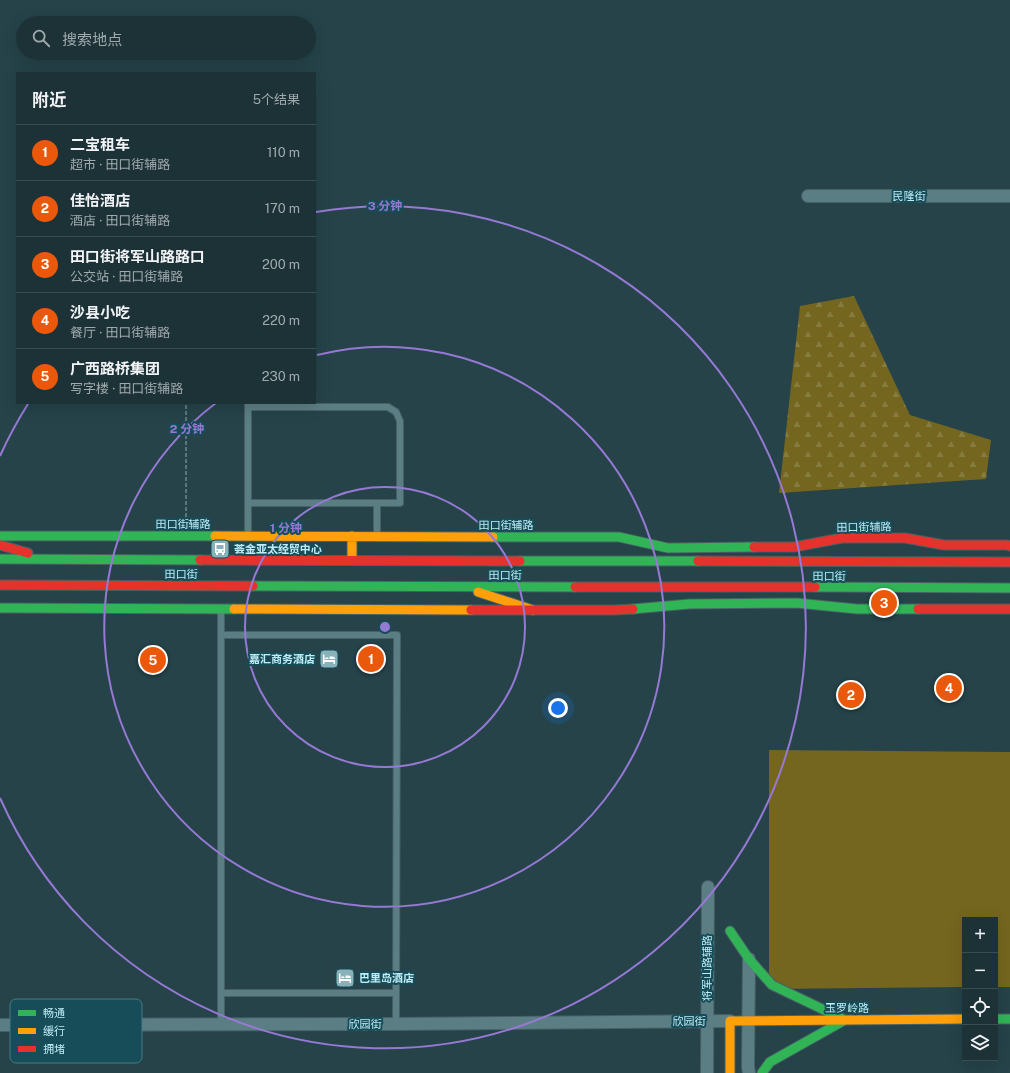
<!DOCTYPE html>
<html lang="zh">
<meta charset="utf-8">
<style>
body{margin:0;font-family:"Public Sans","Noto Sans SC",sans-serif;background:#293e42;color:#f1f3f6}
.controls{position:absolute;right:12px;bottom:12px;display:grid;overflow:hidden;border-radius:0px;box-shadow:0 4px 16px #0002}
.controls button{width:36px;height:36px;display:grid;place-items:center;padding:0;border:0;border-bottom:1px solid #3a4d52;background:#1c3237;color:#f1f3f6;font:20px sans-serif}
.you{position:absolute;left:558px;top:708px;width:14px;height:14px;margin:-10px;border:3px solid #fff;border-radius:50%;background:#1a73e8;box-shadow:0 0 0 6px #1a73e833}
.badge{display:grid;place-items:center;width:26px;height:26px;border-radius:50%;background:#ea580c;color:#fff;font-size:13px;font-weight:700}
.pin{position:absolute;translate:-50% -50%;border:2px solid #fff;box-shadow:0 1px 4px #0006}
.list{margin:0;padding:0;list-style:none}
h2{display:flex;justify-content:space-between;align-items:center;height:52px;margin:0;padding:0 16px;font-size:17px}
h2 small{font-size:13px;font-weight:400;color:#a0aaad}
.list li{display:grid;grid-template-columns:26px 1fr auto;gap:12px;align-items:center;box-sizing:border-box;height:56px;padding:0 16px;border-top:1px solid #3a4d52}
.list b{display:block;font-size:15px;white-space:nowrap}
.list p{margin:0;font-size:13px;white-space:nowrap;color:#a0aaad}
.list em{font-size:13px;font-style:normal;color:#a0aaad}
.icon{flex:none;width:22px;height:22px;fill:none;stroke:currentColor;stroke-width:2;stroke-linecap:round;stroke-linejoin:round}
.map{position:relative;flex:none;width:1010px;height:1073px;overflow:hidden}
.search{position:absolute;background:#1c3237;box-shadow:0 4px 16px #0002;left:16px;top:16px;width:300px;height:44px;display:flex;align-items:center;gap:10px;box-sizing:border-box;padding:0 14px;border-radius:22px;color:#a0aaad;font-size:15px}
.panel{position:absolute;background:#1c3237;box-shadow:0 4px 16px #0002;left:16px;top:72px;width:300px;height:332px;border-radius:0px}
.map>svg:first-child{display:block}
.grass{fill:#74661f}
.forest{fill:url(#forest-firs)}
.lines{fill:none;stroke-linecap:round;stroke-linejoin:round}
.lane-casing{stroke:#476066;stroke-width:8}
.street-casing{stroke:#476066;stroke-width:14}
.fast-casing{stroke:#476066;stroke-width:11}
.slow-casing{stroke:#476066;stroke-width:11}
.jam-casing{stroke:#476066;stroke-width:11}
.path{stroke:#5a777d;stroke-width:2;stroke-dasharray:4 2;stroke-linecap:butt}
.lane{stroke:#5b7e84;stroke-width:6}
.street{stroke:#5b7e84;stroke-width:12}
.fast{stroke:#30b455;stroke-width:9}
.slow{stroke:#ff9f0a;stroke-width:9}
.jam{stroke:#e5322d;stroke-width:9}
.ring{fill:none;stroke:#9679d5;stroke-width:2}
.labels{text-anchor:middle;stroke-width:4;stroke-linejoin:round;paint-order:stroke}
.street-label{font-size:11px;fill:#bfecf6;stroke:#164d58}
.poi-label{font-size:11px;font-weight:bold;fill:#bfecf6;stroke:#164d58;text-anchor:start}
.key{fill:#164d58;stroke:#497d87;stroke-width:1}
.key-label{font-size:11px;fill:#bfecf6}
.centre{fill:#9679d5;stroke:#164d58;stroke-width:2}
.ring-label{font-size:12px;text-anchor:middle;font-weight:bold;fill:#9679d5;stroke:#164d58;stroke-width:4;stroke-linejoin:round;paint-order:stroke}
</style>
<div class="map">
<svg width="1010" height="1073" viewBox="0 0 1010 1073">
<defs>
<pattern id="forest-firs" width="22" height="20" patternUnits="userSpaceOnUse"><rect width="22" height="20" fill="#74661f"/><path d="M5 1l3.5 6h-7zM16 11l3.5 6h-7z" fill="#867c40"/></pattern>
</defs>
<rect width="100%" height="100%" fill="#254349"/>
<!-- grass -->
<path class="grass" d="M 769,750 L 1010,752 L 1010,987 L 995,987 L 995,920 L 965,920 L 965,987 L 769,989 Z"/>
<!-- forest -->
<path class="forest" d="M 854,296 L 910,415 L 991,440 L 986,479 L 779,493 L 800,306 Z"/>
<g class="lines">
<defs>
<path id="lane" d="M 248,405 L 248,535
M 248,407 L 388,407 L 396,412 L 400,421 L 400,503 L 248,503
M 377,503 L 377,535
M 221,635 L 397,635 L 396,1024
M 221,993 L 396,993
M 221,1024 L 221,610"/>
<path id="street" d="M 808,196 L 1010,196
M 749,959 L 748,1067 L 749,1073
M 0,1025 L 396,1024 L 730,1021
M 707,1073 L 708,887"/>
<path id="fast" d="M 0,536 L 215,536
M 493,537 L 619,537 L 668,548 L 754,547
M 0,559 L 200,560
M 520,561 L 698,561
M 253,586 L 575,587
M 815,587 L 1010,588
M 0,608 L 234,609
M 633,609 L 689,604 L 797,603 L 857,609 L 918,609
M 730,931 L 749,959 L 772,985 L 841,1018
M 995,1019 L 1010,1019
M 762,1073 L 770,1062 L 843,1021"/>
<path id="slow" d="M 215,536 L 493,537
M 352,536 L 352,560
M 478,592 L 533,610
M 234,609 L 471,610
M 730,1073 L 730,1021 L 965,1019"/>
<path id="jam" d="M 0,545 L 28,553
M 754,547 L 794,547 L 842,538 L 905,538 L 944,545 L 1008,545 L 1010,546
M 200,560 L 520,561
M 698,561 L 1010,562
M 0,585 L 253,586
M 575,587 L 815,587
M 918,609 L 1010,609
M 471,610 L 616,610 L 633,609"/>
</defs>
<!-- lane casing -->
<use href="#lane" class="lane-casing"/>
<!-- street casing -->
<use href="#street" class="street-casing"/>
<!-- fast casing -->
<use href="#fast" class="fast-casing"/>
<!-- slow casing -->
<use href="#slow" class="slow-casing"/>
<!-- jam casing -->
<use href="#jam" class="jam-casing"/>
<!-- path -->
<path class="path" d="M 186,523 L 186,403"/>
<!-- lane -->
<use href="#lane" class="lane"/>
<!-- street -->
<use href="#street" class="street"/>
<!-- fast -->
<use href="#fast" class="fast"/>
<!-- slow -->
<use href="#slow" class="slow"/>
<!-- jam -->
<use href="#jam" class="jam"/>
</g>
<!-- distance rings -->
<g class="ring">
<circle cx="385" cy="627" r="140"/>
<path d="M317 355A280 280 0 1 1 216 403"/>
<path d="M0 456A421 421 0 0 1 28 404M316 212A421 421 0 1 1 0 798"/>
</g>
<!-- icons -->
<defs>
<symbol id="bus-square" viewBox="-11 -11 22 22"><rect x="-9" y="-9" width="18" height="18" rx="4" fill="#89b1b9" stroke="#164d58"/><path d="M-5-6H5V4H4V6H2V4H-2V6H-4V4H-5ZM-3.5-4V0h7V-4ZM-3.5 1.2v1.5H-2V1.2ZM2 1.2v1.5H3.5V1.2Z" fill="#fff"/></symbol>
<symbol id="hotel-square" viewBox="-11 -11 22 22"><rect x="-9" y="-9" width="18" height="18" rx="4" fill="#89b1b9" stroke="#164d58"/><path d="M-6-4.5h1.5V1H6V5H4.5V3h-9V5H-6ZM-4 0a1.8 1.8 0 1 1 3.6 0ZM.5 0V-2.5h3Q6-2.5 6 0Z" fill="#fff"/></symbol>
</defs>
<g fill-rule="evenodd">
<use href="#bus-square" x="209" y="538" width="22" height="22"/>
<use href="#hotel-square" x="318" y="648" width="22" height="22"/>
<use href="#hotel-square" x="334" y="967" width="22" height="22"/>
</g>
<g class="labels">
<!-- street labels -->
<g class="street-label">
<text x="909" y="200">民隆街</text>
<text x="183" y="528">田口街辅路</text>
<text x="506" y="529">田口街辅路</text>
<text transform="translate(864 527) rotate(-1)" y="4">田口街辅路</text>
<text x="181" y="578">田口街</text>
<text x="505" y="579">田口街</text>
<text x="829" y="580">田口街</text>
<text transform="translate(707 968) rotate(-90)" y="4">将军山路辅路</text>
<text x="847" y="1012">玉罗岭路</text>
<text x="689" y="1025">欣园街</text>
<text x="365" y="1028">欣园街</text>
</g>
<!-- poi labels -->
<g class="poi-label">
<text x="234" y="553">荟金亚太经贸中心</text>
<text x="315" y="663" text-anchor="end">嘉汇商务酒店</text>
<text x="359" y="982">巴里岛酒店</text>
</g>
</g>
<!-- legend -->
<rect x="10" y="999" width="132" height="64" rx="6" class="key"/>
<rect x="18" y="1010" width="18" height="6" fill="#30b455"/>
<rect x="18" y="1028" width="18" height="6" fill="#ff9f0a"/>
<rect x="18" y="1046" width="18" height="6" fill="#e5322d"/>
<g class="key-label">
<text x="43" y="1017">畅通</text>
<text x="43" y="1035">缓行</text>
<text x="43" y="1053">拥堵</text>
</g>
<circle cx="385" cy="627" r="6" class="centre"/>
<g class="ring-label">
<text x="385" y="210">3 分钟</text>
<text x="187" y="433">2 分钟</text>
<text x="286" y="532">1 分钟</text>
</g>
</svg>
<div class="controls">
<button>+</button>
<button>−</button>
<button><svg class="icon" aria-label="locate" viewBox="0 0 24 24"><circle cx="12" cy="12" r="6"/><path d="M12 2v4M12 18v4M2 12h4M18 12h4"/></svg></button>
<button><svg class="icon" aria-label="layers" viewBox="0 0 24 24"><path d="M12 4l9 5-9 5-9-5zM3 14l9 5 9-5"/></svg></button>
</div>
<div class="you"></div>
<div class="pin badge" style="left:371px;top:659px">1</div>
<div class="pin badge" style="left:851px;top:695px">2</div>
<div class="pin badge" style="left:884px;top:603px">3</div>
<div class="pin badge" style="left:949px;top:688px">4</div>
<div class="pin badge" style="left:153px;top:660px">5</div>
<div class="search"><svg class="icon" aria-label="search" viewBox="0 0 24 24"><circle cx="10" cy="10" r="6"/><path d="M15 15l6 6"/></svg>搜索地点</div>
<section class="panel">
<h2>附近<small>5个结果</small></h2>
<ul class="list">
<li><span class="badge">1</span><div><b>二宝租车</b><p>超市 · 田口街辅路</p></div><em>110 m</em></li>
<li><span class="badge">2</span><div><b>佳怡酒店</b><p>酒店 · 田口街辅路</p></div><em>170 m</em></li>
<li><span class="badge">3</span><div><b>田口街将军山路路口</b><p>公交站 · 田口街辅路</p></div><em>200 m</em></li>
<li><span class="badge">4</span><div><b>沙县小吃</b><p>餐厅 · 田口街辅路</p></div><em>220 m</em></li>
<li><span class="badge">5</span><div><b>广西路桥集团</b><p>写字楼 · 田口街辅路</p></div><em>230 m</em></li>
</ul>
</section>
</div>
